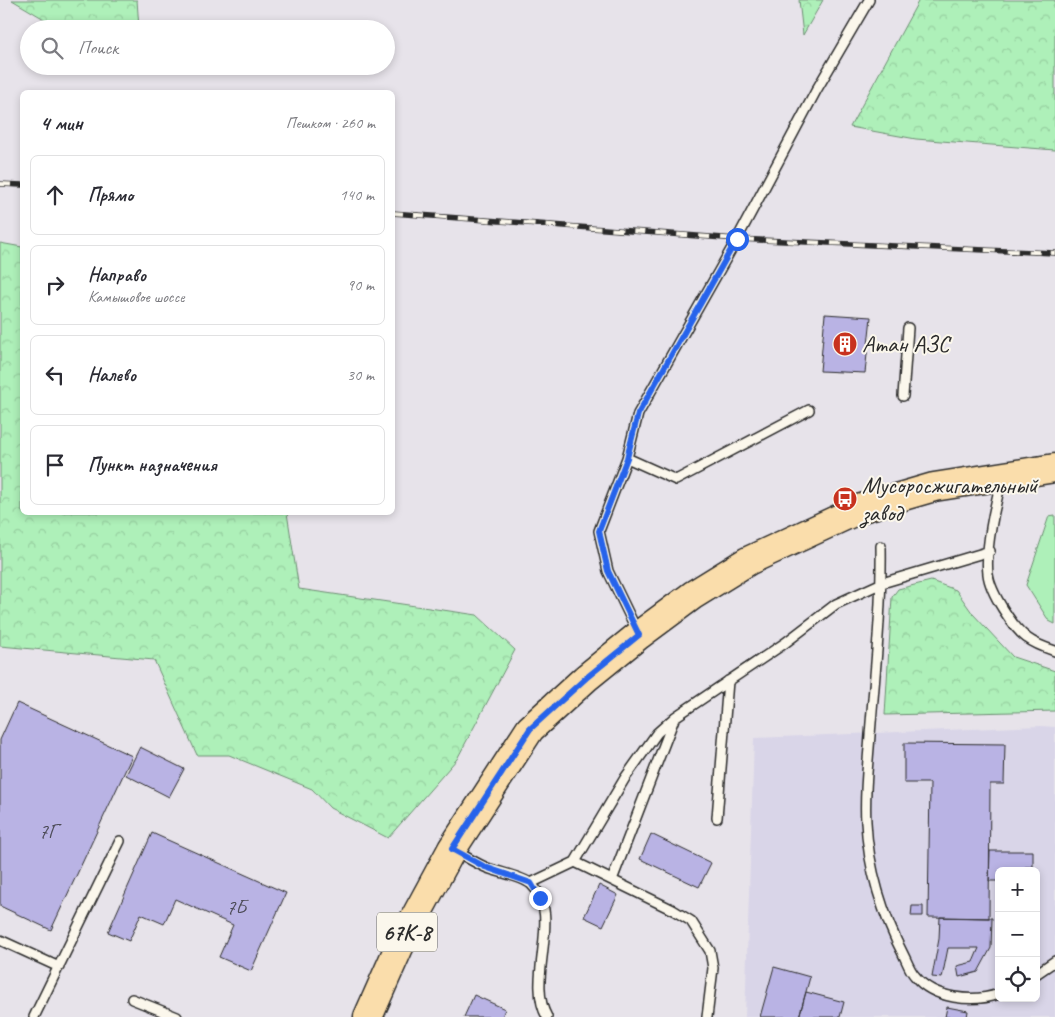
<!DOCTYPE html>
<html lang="ru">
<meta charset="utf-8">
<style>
body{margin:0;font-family:Caveat,sans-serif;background:#f2f2f3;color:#2b2b33}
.controls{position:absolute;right:15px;bottom:15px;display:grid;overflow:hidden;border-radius:8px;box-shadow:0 2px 8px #0003}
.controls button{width:45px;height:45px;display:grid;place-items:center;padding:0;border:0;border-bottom:1px solid #e1e1e2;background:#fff;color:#2b2b33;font:25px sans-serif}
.stop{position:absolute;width:15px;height:15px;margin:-11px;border:4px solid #2563eb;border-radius:50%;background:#fff}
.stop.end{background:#2563eb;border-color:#fff;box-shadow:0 1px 5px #0008}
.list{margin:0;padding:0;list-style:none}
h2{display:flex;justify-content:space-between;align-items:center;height:65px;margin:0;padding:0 20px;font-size:21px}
h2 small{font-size:16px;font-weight:400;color:#7c7c81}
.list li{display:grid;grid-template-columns:32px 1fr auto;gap:15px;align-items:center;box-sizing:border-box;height:80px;margin:0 10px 10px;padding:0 10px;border:1px solid #e1e1e2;border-radius:8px}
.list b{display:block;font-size:19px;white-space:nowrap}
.list p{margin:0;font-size:16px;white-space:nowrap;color:#7c7c81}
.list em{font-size:16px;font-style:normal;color:#7c7c81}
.icon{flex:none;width:28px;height:28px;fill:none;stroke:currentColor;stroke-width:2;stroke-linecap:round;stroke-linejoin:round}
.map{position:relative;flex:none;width:1055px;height:1017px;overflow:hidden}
.search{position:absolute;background:#fff;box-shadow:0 2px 8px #0003;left:20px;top:20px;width:375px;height:55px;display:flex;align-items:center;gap:12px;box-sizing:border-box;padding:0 18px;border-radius:28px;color:#7c7c81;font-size:19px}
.panel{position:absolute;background:#fff;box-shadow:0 2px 8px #0003;left:20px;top:90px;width:375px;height:425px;border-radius:8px}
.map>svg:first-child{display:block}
.built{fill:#d9d5e8;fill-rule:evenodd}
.grass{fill:#aef0b9;stroke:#6c8e72}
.forest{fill:url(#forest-crowns);stroke:#6c8e72}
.building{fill:#b9b3e4;stroke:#2b2b2b}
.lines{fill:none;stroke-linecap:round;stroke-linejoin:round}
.service-casing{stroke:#2b2b2b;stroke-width:12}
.primary-casing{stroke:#2b2b2b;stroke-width:31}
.service{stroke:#fbf7ec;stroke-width:9}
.primary{stroke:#faddab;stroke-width:28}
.rail-casing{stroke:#2b2b2b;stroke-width:5.5}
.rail{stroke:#fbf7ec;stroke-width:4;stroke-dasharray:11;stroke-linecap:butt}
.route{stroke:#2563eb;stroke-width:6}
.labels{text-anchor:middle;stroke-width:4;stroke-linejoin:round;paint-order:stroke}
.number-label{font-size:21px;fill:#4e4d59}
.shield{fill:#fbf7ec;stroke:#696865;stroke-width:1}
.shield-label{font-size:22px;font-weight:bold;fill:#2b2b2b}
.poi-label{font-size:24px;fill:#2b2b2b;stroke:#fbf7ec;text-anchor:start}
</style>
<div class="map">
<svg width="1055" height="1017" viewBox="0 0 1055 1017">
<defs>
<pattern id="forest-crowns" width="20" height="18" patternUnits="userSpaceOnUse" patternTransform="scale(1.25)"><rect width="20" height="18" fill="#aef0b9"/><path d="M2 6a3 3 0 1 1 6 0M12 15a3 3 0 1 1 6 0" fill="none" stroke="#96ce9f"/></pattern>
</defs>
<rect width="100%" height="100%" fill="#e7e3ea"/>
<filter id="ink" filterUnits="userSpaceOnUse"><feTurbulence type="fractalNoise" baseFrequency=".02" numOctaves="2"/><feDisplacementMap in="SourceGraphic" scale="10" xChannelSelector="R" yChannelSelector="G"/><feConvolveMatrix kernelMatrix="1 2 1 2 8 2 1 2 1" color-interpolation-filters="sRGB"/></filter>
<g filter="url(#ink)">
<!-- built -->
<path class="built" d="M 1041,726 L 1055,727 L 1055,1017 L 745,1017 L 754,738 ZM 999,871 L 1036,871 L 1036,998 L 999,998 Z"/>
<!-- grass -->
<path class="grass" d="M 1055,515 L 1055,624 L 1049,621 L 1026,585 L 1049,516 Z"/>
<!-- forest -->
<path class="forest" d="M 12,0 L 137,0 L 139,28 L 61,29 Z
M 799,0 L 823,0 L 803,35 Z
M 919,0 L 1055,0 L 1055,150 L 916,139 L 850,127 Z
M 0,243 L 22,247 L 22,512 L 287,513 L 299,589 L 477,615 L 515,650 L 457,759 L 388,838 L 330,808 L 312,789 L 229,755 L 197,755 L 154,660 L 0,646 Z
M 931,581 L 956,590 L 973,614 L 1013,657 L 1055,671 L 1055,711 L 885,715 L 892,597 L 898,589 Z"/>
<!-- building -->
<path class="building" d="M 825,314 L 871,317 L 865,373 L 820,371 Z
M 17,703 L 132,756 L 51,930 L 0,906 L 0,740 Z
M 904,743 L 1005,744 L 1004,784 L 990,784 L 989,918 L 928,917 L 930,783 L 904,783 Z
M 140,747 L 184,769 L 169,797 L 126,775 Z
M 152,833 L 286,893 L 251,971 L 219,957 L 233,925 L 175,899 L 164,924 L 141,914 L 129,941 L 108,932 Z
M 651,834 L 711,863 L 699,887 L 640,859 Z
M 990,851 L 1033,851 L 1033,867 L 1025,867 L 1025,871 L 999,871 L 999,881 L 989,881 Z
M 599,885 L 618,895 L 603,926 L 584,917 Z
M 912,906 L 923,906 L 923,916 L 911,916 Z
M 940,917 L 992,918 L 991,948 L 978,972 L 959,977 L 957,966 L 973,962 L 979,948 L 948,948 L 942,978 L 932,977 L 939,939 Z
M 774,967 L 810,977 L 799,1017 L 760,1017 Z
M 806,992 L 844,1002 L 840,1017 L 799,1017 Z
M 474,995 L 505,1009 L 502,1017 L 464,1017 Z
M 947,1007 L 968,1011 L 967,1017 L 945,1017 Z"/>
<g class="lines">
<defs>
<path id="service" d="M 903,396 L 908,328
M 627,458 L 676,480 L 809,410
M 1002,479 C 995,504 985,549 988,574 C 990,592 1013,628 1027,638 C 1035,644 1046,648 1055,651
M 881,546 C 882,609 875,672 870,735 C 868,764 864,793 866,822 C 868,868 883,916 904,956 C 907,962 910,971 915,976 C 933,999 973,1003 999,994
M 638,633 L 608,571 L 599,531 L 627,458 L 638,414 L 737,239 L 817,89 L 869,0
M 717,818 L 728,681
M 454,850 C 464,856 474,862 485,867 C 496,872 522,876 531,884 C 564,914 525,979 547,1017
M 575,862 L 673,910 L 691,921 L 710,951 L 713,968 L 707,1017
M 612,880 L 674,719
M 531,883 L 575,862 L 625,778 L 657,733 L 675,717 L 785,643 L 836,604 L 882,583 L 990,551
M 0,940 L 59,967
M 1036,974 L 1055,961
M 132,999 L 177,1017
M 34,1017 L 120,841"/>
<path id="primary" d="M 368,1017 L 399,947 L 452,849 L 530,729 L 586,678 L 639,635 L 693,595 L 748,561 L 862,508 L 934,487 L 1055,468"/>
</defs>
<!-- service casing -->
<use href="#service" class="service-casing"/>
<!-- primary casing -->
<use href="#primary" class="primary-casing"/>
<!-- service -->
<use href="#service" class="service"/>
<!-- primary -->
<use href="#primary" class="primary"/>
<defs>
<path id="rail" d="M 0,184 L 22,185
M 392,213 L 737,239 L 1055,253"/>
</defs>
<!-- rail casing -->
<use href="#rail" class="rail-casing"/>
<!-- rail -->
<use href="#rail" class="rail"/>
</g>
</g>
<g class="lines" filter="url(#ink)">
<!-- route -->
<path class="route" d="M 540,898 L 531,883 L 485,867 L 452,849 L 530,729 L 586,678 L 639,635 L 608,571 L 599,531 L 627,458 L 638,414 L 737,239"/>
</g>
<!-- icons -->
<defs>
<symbol id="building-disc" viewBox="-11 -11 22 22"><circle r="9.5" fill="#c8321e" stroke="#fbf7ec"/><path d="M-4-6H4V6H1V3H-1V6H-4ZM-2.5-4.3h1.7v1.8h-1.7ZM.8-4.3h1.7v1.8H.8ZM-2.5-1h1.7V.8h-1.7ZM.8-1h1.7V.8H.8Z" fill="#fff"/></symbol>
<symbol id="bus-disc" viewBox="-11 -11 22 22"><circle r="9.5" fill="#c8321e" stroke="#fbf7ec"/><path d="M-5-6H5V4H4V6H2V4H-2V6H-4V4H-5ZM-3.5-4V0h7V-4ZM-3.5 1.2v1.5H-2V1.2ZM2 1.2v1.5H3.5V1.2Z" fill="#fff"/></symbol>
</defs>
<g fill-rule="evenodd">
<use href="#building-disc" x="831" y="330" width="28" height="28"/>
<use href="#bus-disc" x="831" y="485" width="28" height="28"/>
</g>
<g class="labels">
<!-- number labels -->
<g class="number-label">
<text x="48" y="838">7Г</text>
<text x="236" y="914">7Б</text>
</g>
<!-- shield labels -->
<rect class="shield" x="377" y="912.5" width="60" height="39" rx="4"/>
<g class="shield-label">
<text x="407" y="940">67К-8</text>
</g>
<!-- poi labels -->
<g class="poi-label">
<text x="862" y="352">Атан АЗС</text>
<text x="862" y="493">Мусоросжигательный<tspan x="862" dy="28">завод</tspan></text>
</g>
</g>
</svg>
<div class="controls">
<button>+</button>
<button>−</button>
<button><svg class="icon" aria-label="locate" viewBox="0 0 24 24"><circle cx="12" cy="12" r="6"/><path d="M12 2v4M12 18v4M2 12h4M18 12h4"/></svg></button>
</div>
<div class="stop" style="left:737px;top:239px"></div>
<div class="stop end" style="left:540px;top:898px"></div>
<div class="search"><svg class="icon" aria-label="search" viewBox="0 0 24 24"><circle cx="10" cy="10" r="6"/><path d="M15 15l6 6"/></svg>Поиск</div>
<section class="panel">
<h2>4 мин<small>Пешком · 260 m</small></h2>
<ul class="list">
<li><svg class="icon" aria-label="ahead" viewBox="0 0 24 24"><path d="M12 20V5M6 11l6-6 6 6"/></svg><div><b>Прямо</b></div><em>140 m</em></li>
<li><svg class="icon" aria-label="right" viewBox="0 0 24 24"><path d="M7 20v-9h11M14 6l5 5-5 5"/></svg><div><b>Направо</b><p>Камышовое шоссе</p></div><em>90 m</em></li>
<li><svg class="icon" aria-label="left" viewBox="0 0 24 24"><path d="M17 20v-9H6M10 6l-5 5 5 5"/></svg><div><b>Налево</b></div><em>30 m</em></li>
<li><svg class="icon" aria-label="arrive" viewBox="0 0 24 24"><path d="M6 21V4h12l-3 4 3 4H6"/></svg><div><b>Пункт назначения</b></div></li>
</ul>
</section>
</div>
